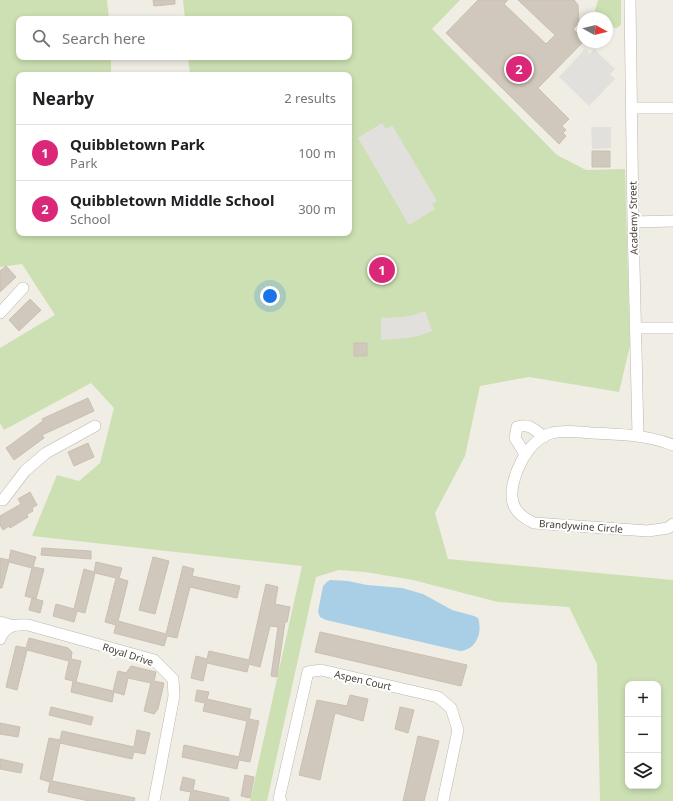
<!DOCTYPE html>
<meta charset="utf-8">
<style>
body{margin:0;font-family:"Noto Sans",sans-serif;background:#f2f2f2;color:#202124}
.controls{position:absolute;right:12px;bottom:12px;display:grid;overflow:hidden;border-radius:8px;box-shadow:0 2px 6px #0003}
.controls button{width:36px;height:36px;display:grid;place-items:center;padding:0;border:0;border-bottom:1px solid #e0e0e0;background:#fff;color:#202124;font:20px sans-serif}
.compass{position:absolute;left:577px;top:12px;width:36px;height:36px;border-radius:50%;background:#fff;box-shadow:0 2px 6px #0003;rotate:98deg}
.you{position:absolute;left:270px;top:296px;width:14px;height:14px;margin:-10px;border:3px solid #fff;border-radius:50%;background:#1a73e8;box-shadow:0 0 0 6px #1a73e833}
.badge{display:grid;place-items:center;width:26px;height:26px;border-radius:50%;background:#db2777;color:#fff;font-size:13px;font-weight:700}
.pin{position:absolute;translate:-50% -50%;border:2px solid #fff;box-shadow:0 1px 4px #0006}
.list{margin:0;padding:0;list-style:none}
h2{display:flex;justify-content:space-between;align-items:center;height:52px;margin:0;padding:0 16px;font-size:17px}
h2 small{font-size:13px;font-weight:400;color:#757577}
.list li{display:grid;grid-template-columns:26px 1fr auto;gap:12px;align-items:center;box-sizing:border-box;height:56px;padding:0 16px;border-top:1px solid #e0e0e0}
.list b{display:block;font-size:15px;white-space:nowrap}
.list p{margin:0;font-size:13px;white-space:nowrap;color:#757577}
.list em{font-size:13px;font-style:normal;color:#757577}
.icon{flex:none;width:22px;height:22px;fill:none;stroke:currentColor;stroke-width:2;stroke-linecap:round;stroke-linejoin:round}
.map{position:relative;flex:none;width:673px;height:801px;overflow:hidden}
.search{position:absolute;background:#fff;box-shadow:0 2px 6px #0003;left:16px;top:16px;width:336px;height:44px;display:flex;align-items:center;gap:10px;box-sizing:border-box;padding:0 14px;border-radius:8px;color:#757577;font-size:15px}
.panel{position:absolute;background:#fff;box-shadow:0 2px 6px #0003;left:16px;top:72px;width:336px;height:164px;border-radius:8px}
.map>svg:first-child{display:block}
.green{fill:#cde0b3;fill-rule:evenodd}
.parking{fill:#e2e0dd}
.water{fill:#a8cfe6}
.building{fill:#d0c8bc;stroke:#cabfb0}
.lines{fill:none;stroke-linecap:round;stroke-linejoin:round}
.minor-casing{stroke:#bdb7ac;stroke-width:12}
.minor{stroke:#fff;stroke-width:11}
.labels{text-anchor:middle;stroke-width:4;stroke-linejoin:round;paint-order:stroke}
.street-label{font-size:10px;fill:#423d36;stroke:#fff}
</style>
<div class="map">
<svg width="673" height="801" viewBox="0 0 673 801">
<rect width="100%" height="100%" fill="#f0ede5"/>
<!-- green -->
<path class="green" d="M 0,0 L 107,0 L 109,19 L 19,19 L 19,57 L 111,57 L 111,75 L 19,75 L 19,233 L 349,233 L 349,75 L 190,75 L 188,57 L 349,57 L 349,19 L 185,19 L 183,0 L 460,0 L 432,29 L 557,155 L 586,170 L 625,169 L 630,346 L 619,392 L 529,377 L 480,386 L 465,456 L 435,513 L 448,559 L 673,580 L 673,801 L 600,801 L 597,664 L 569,607 L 498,602 L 413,580 L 365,572 L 339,570 L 316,577 L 267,801 L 250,801 L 302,566 L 32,536 L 57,475 L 79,481 L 100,463 L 114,408 L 91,383 L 4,430 L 0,423 L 0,348 L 55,315 L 22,264 L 0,267 ZM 628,684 L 658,684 L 658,786 L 628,786 Z
M 598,0 L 621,0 L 621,25 L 617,28 L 608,27 L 607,18 L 598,18 L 595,10 Z"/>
<!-- parking -->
<path class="parking" d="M 585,49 L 590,54 L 594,49 L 615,69 L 610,74 L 615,79 L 589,106 L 559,77 Z
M 382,123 L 386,129 L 392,125 L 437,201 L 432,204 L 435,209 L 409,225 L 358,138 Z
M 591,127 L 611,127 L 611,148 L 592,149 Z
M 425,311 L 432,331 L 418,336 L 406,338 L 381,340 L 381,318 L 403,317 L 414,315 Z"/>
<!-- water -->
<path class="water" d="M 330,580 L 348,581 L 367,585 L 402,588 L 423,594 L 452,610 L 474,616 L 478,618 C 483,633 476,650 460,651 L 326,620 L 320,617 L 318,612 L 323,586 L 327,582 Z"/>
<!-- building -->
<path class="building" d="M 153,0 L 175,0 L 175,4 L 154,6 Z
M 478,0 L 508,0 L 504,4 L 546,44 L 555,35 L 518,0 L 574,0 L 578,5 L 579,23 L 573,29 L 583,39 L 583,42 L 538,88 L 569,119 L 562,126 L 566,130 L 563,133 L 566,136 L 559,144 L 446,33 Z
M 592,151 L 610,151 L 610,167 L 592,167 Z
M 6,266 L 16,277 L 0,292 L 0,271 Z
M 30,299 L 41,310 L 19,331 L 9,320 Z
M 354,343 L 367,343 L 367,356 L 354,356 Z
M 88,398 L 94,411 L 42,435 L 44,438 L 14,460 L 6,448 L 43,421 L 42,419 Z
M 88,443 L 94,457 L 74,466 L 68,452 Z
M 30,492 L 37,505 L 32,508 L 33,511 L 27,514 L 28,517 L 10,528 L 9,526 L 3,530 L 0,525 L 0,516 L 21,504 L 18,499 Z
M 42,548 L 91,551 L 91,559 L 41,555 Z
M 11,550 L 36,557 L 33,567 L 44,569 L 36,599 L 25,596 L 32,568 L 9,562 L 2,588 L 0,588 L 0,558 L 9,560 Z
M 153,557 L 169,561 L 155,614 L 139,610 Z
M 96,562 L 122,568 L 119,578 L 128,581 L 118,621 L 166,634 L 183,566 L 194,569 L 192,576 L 240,586 L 237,598 L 190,587 L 177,638 L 167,636 L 164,646 L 114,633 L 116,625 L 105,622 L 116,578 L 95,573 L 85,613 L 77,611 L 74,622 L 53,616 L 56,604 L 74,609 L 84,569 L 94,572 Z
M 266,584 L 278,587 L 275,604 L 290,607 L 287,622 L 285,622 L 277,677 L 271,676 L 278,627 L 270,626 L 260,667 L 249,664 L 247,672 L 207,663 L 203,681 L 191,678 L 196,656 L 207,659 L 209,651 L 249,660 Z
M 32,598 L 43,601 L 40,613 L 29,610 Z
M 320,632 L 467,665 L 461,686 L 315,652 Z
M 29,638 L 68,648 L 72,652 L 71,659 L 81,661 L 76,682 L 113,691 L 118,671 L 126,673 L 131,666 L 156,672 L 154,681 L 164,683 L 158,709 L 154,714 L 144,711 L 151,683 L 128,678 L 124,695 L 114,692 L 112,702 L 71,692 L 73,681 L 65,679 L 69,661 L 27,650 L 17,690 L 6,687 L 16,646 L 26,648 Z
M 197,690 L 209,692 L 207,699 L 251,709 L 249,719 L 259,721 L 250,762 L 239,760 L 237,769 L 182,757 L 184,745 L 239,757 L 247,721 L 203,711 L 205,703 L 195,701 Z
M 350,695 L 368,699 L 363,721 L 335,713 L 320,780 L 299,775 L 317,700 L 347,706 Z
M 51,707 L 93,717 L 91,725 L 49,715 Z
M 400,707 L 414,710 L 408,733 L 395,729 Z
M 0,723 L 20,727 L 18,737 L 0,734 Z
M 137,730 L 150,733 L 145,754 L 134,752 L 132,759 L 60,743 L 52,781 L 135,798 L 134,801 L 89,801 L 48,792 L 50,782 L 40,779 L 49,738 L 60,740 L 62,731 L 134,747 Z
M 418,736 L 439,741 L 424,801 L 403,801 Z
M 0,759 L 23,764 L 21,773 L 0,769 Z
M 245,775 L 254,777 L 250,798 L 241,796 Z
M 183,777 L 195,780 L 193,790 L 229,798 L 229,801 L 189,801 L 191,792 L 180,790 Z"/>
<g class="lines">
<defs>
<path id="minor" d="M 630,0 L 633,222 L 638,435
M 631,108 L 673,108
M 633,222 L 673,221
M 0,313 L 23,288
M 635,328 L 673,328
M 673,445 C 647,435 619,434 591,433 C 579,432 564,430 552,433 C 528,438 507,481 513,503 C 516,513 525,519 534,523 L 648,531 L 668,528 L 673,524
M 525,454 L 515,438 L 517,427 C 529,423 534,429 544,437
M 0,500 L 3,500 L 25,471 L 46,453 L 95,426
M 0,622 L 14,626
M 0,639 C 5,626 15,624 28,625 L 154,660 L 173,679 L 174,696 L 154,801
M 281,801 L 279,799 L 308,672 L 321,670 L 438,697 L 451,708 L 458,730 L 443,801"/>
</defs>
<!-- minor casing -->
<use href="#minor" class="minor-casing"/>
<!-- minor -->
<use href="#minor" class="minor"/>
</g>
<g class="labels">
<!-- street labels -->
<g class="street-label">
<text transform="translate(633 218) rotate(-91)" y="4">Academy Street</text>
<text transform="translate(581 526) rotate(4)" y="4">Brandywine Circle</text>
<text transform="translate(128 654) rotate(18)" y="4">Royal Drive</text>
<text transform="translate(363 680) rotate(13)" y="4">Aspen Court</text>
</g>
</g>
</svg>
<div class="controls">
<button>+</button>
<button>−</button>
<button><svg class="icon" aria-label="layers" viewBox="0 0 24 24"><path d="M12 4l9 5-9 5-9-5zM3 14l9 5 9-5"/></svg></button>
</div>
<svg class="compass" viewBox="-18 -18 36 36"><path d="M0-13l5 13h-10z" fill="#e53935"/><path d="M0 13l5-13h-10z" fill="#757577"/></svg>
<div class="you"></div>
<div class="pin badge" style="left:382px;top:270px">1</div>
<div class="pin badge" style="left:519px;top:69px">2</div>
<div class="search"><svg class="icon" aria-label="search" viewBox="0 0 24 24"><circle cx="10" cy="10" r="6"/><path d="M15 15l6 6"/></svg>Search here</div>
<section class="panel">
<h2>Nearby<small>2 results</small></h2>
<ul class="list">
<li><span class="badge">1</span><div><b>Quibbletown Park</b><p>Park</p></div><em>100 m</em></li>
<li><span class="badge">2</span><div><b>Quibbletown Middle School</b><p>School</p></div><em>300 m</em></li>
</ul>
</section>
</div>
